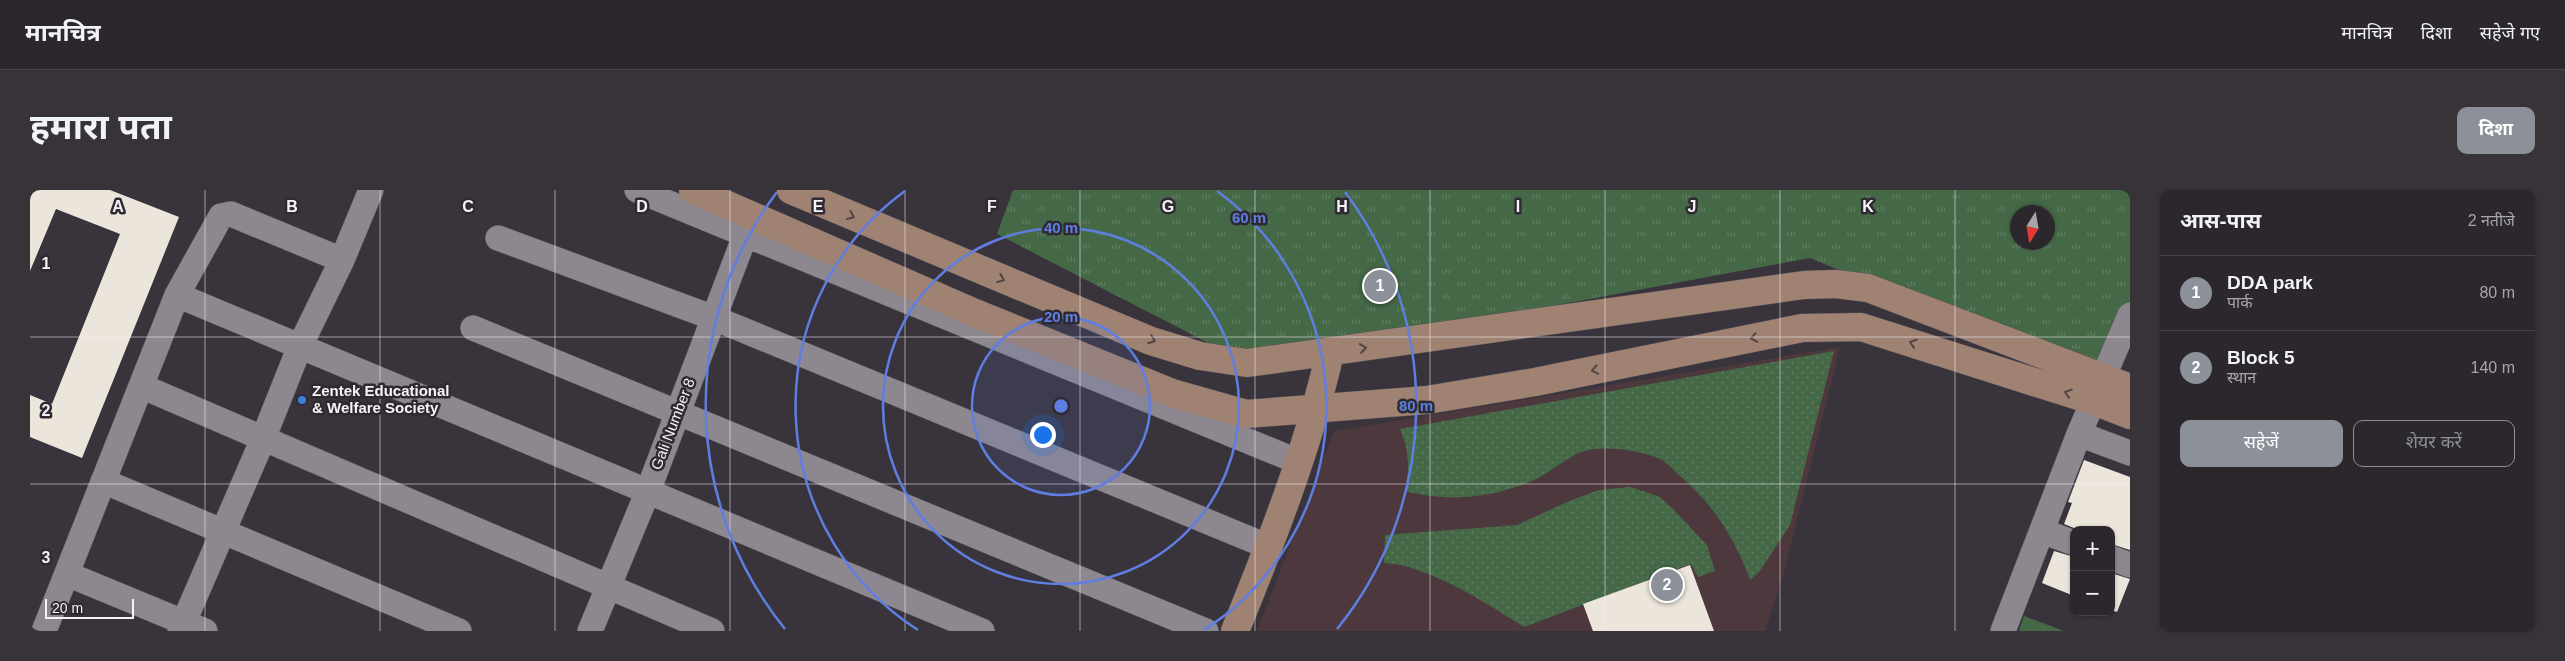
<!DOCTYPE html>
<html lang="hi">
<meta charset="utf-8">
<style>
body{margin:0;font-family:Helvetica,"Noto Sans Devanagari",sans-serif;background:#373339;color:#f1f3f6}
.controls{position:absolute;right:15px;bottom:15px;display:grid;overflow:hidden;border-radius:10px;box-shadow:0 1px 4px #0004}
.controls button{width:45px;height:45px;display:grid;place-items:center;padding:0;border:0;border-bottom:1px solid #474449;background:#2b272d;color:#f1f3f6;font:25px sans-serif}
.compass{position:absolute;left:1980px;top:15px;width:45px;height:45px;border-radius:50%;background:#2b272d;box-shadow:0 1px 4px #0004;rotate:191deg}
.scale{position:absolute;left:15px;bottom:12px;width:89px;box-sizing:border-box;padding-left:5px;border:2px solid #f6f2f7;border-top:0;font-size:14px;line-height:18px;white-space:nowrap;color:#f6f2f7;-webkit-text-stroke:4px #2f2a32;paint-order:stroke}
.you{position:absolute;left:1012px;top:244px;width:18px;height:18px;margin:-12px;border:4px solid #fff;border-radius:50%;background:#1a73e8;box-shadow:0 0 0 8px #1a73e833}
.badge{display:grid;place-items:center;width:32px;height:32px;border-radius:50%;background:#8c9099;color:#fff;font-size:16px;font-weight:700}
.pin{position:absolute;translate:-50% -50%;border:2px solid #fff;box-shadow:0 1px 5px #0006}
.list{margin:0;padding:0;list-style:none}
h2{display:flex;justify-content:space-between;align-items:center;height:65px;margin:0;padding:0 20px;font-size:21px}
h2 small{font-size:16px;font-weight:400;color:#a6a5aa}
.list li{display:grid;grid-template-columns:32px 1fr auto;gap:15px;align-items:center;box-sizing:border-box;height:75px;padding:0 20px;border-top:1px solid #474449}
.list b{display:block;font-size:19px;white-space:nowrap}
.list p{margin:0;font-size:16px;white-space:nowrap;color:#a6a5aa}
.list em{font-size:16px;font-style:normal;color:#a6a5aa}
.actions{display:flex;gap:10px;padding:15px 20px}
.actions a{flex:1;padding:11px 0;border:1px solid #8c9099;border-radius:10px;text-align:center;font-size:18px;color:#8c9099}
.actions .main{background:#8c9099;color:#fff}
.map{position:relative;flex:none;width:2100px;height:441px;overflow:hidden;border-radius:10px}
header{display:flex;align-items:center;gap:30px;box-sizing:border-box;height:70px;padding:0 25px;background:#2b272d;border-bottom:1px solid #474449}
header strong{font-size:24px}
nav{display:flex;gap:28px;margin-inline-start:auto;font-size:18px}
.intro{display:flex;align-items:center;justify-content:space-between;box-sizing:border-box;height:120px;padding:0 30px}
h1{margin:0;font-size:35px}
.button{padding:12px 22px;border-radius:10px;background:#8c9099;color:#fff;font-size:18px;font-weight:700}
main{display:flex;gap:30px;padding:0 30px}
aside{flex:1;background:#2b272d;border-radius:10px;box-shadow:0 1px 4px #0004}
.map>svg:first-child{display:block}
.education{fill:#4c383d}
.grass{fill:url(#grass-dots)}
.park{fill:url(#park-tufts);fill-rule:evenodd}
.building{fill:#ece5db}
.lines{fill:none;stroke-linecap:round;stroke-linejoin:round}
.street-casing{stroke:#58545a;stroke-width:26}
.secondary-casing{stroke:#58545a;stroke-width:29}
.street{stroke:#8d8790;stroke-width:25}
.secondary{stroke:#a08272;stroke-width:28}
.oneway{stroke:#514445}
.grid{fill:none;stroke:#f6f2f7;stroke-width:1;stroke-opacity:0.55}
.ring{fill:none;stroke:#5e7fe1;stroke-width:2.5}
.shop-dot{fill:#3f7fe0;stroke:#2f2a32;stroke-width:2}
.labels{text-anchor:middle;stroke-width:5;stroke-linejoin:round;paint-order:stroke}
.poi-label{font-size:15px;font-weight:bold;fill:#f6f2f7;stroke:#2f2a32;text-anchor:start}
.street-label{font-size:15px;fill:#f6f2f7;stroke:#2f2a32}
.grid-label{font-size:16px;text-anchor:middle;font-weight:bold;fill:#f6f2f7;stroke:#2f2a32;stroke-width:5;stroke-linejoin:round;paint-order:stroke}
.centre{fill:#5e7fe1;stroke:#2f2a32;stroke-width:2.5}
.ring-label{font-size:15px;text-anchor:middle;font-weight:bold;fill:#5e7fe1;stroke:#2f2a32;stroke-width:5;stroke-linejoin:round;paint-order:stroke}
</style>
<header>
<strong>मानचित्र</strong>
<nav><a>मानचित्र</a><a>दिशा</a><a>सहेजे गए</a></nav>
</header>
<div class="intro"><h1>हमारा पता</h1><a class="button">दिशा</a></div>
<main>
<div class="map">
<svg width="2100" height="441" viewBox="0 0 2100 441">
<defs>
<pattern id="grass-dots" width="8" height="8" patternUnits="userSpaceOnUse" patternTransform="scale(1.25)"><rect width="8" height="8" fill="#456846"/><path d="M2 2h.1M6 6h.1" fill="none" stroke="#607e61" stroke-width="1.8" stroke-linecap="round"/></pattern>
<pattern id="park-tufts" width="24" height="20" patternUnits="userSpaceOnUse" patternTransform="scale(1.25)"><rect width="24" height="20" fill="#456846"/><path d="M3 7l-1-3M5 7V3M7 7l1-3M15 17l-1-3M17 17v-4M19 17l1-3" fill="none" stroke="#607e61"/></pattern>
</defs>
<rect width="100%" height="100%" fill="#39343c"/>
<!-- education -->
<path class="education" d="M 1810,157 L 1753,386 L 1735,441 L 1227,441 L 1304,241 Z"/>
<!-- grass -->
<path class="grass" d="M 1804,161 L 1760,335 L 1730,381 L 1720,390 C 1705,348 1683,314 1649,285 C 1643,280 1636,271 1628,268 C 1616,263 1601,260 1588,259 C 1574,258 1559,258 1547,264 C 1533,271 1521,281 1508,288 C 1467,308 1419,313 1375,301 C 1380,280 1379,259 1370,239 Z
M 1601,297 L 1630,307 L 1644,320 L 1677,355 L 1685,381 L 1668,387 L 1661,374 L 1494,437 C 1458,414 1396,374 1354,373 L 1355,345 L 1487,335 L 1537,312 L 1568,300 Z"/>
<!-- park -->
<path class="park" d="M 983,0 L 2100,0 L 2100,123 L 2074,189 L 1780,68 L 1217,173 L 967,44 ZM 1988,22 L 2018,22 L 2018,52 L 1988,52 Z
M 1994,426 L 2034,441 L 1989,441 Z"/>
<!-- building -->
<path class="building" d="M 0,0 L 80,0 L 149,27 L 52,268 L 0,247 L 0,205 L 22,214 L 90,44 L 26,19 L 0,81 Z
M 2054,270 L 2100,287 L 2100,360 L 2081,354 L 2081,340 L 2049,340 L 2034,334 L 2042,313 L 2038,312 Z
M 2024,361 L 2044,367 L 2044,406 L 2012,393 Z
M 1660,375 L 1684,441 L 1563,441 L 1553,414 Z
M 2081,383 L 2100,389 L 2087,422 L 2081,420 Z"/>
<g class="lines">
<defs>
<path id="street" d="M 607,0 L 1269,272
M 468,48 L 684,128 L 1239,357
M 147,105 L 952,441
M 443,138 L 1176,441
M 111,196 L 682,441
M 2049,244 L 2100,263
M 73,291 L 429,441
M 2012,341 L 2044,353
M 2081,368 L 2100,375
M 37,384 L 175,441
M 14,441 L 147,105 L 191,26 L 201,24 L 312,70 L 341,0
M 150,441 L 233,249 L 270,156 L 312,70
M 560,441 L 618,301 L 721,30
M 1973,441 L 2049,244 L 2100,125"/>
<path id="secondary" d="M 663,0 L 945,123 L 1142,203 L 1216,224 L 1397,210 L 1505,192 L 1772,138 L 1831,137 L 2064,211 L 2100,225
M 761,0 L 1121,151 L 1170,166 L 1217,173 L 1774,95 L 1806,94 L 1838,98 L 2100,198
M 1205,441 C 1242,350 1278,258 1300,163"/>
</defs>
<!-- street casing -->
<use href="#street" class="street-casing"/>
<!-- secondary casing -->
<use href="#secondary" class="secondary-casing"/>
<!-- street -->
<use href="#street" class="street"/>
<!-- secondary -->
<use href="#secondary" class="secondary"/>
</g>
<!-- one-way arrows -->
<defs><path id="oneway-chevron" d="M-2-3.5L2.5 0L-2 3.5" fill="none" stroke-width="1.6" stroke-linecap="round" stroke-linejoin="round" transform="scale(1.25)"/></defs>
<g class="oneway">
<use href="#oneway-chevron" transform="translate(821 26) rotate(23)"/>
<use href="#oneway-chevron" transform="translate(971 89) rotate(22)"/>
<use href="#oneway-chevron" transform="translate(1724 148) rotate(168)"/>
<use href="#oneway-chevron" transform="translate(1122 150) rotate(20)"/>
<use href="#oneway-chevron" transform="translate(1883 153) rotate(-162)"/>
<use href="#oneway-chevron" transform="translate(1333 158) rotate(-8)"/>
<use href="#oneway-chevron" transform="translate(1565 180) rotate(169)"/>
<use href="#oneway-chevron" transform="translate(2038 203) rotate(-162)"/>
</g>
<!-- grid -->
<path class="grid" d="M 175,0 L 175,441M 350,0 L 350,441M 525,0 L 525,441M 700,0 L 700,441M 875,0 L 875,441M 1050,0 L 1050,441M 1225,0 L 1225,441M 1400,0 L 1400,441M 1575,0 L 1575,441M 1750,0 L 1750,441M 1925,0 L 1925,441M 0,147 L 2100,147M 0,294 L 2100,294"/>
<!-- distance rings -->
<circle cx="1031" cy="216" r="89" fill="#5e7fe1" fill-opacity=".12"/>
<g class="ring">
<circle cx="1031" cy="216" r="89"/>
<circle cx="1031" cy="216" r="178"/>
<path d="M888 440A266 266 0 0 1 875 1M1187 1A266 266 0 0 1 1174 440"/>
<path d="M755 439A355 355 0 0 1 747 2M1315 2A355 355 0 0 1 1307 439"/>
</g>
<!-- markers -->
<circle class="shop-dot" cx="272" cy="210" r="5"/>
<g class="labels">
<!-- poi labels -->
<g class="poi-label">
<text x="282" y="206">Zentek Educational<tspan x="282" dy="17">&amp; Welfare Society</tspan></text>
</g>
<!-- street labels -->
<g class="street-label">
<text transform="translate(643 234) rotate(-69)" y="5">Gali Number 8</text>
</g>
</g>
<g class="grid-label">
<text x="88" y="22">A</text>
<text x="262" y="22">B</text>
<text x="438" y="22">C</text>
<text x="612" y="22">D</text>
<text x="788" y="22">E</text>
<text x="962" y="22">F</text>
<text x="1138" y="22">G</text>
<text x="1312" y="22">H</text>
<text x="1488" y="22">I</text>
<text x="1662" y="22">J</text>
<text x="1838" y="22">K</text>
<text x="16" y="79">1</text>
<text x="16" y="226">2</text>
<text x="16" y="373">3</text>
</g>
<circle cx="1031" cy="216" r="8" class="centre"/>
<g class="ring-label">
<text x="1219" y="33">60 m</text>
<text x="1031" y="43">40 m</text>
<text x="1031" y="132">20 m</text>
<text x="1386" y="221">80 m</text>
</g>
</svg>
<div class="controls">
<button>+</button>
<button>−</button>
</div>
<svg class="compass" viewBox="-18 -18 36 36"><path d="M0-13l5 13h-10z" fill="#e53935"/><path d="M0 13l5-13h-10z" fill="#a6a5aa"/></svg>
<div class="scale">20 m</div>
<div class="you"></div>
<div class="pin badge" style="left:1350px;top:96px">1</div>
<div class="pin badge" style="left:1637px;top:395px">2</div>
</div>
<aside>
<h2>आस-पास<small>2 नतीजे</small></h2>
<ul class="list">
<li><span class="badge">1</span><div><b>DDA park</b><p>पार्क</p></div><em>80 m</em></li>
<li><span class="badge">2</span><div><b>Block 5</b><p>स्थान</p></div><em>140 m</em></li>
</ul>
<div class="actions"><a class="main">सहेजें</a><a>शेयर करें</a></div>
</aside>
</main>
